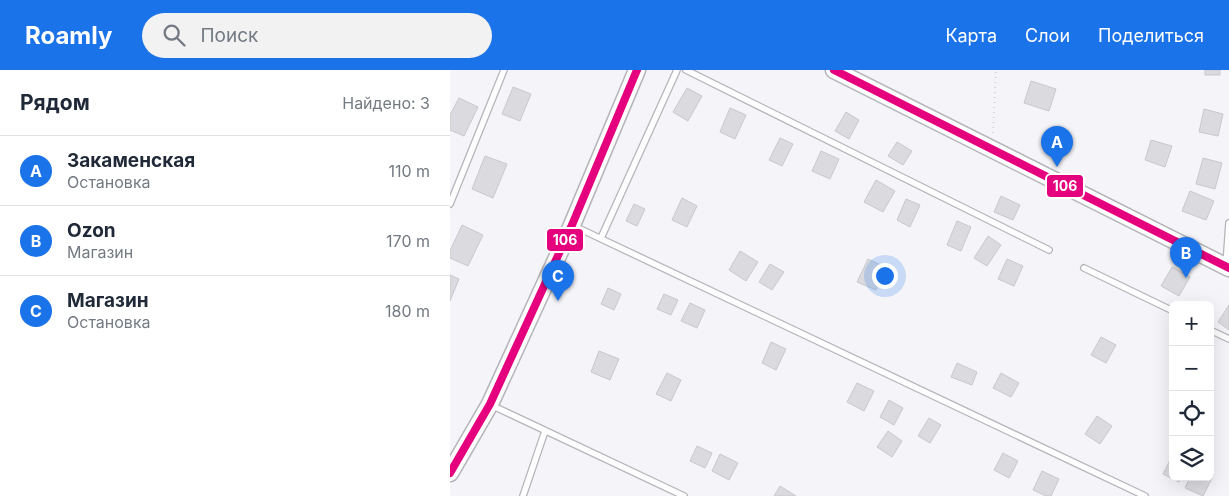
<!DOCTYPE html>
<html lang="ru">
<meta charset="utf-8">
<style>
body{margin:0;font-family:Inter,sans-serif;background:#f2f2f3;color:#1f2937}
.controls{position:absolute;right:15px;bottom:15px;display:grid;overflow:hidden;border-radius:8px;box-shadow:0 5px 20px #0002}
.controls button{width:45px;height:45px;display:grid;place-items:center;padding:0;border:0;border-bottom:1px solid #e0e1e3;background:#fff;color:#1f2937;font:25px sans-serif}
.you{position:absolute;left:434px;top:205px;width:18px;height:18px;margin:-12px;border:4px solid #fff;border-radius:50%;background:#1a73e8;box-shadow:0 0 0 8px #1a73e833}
.badge{display:grid;place-items:center;width:32px;height:32px;border-radius:50%;background:#1a73e8;color:#fff;font-size:16px;font-weight:700}
.pin{position:absolute;translate:-50% -41px;filter:drop-shadow(0 1px 2px #0008)}
.pin::after{content:'';position:absolute;top:26px;width:18px;height:15px;background:inherit;clip-path:polygon(0 0,100% 0,50% 100%)}
.list{margin:0;padding:0;list-style:none}
h2{display:flex;justify-content:space-between;align-items:center;height:65px;margin:0;padding:0 20px;font-size:21px}
h2 small{font-size:16px;font-weight:400;color:#747a83}
.list li{display:grid;grid-template-columns:32px 1fr auto;gap:15px;align-items:center;box-sizing:border-box;height:70px;padding:0 20px;border-top:1px solid #e0e1e3}
.list b{display:block;font-size:19px;white-space:nowrap}
.list p{margin:0;font-size:16px;white-space:nowrap;color:#747a83}
.list em{font-size:16px;font-style:normal;color:#747a83}
.icon{flex:none;width:28px;height:28px;fill:none;stroke:currentColor;stroke-width:2;stroke-linecap:round;stroke-linejoin:round}
.map{position:relative;flex:none;width:779px;height:426px;overflow:hidden}
header{display:flex;align-items:center;gap:30px;box-sizing:border-box;height:70px;padding:0 25px;background:#1a73e8;color:#fff}
header strong{font-size:24px}
nav{display:flex;gap:28px;margin-inline-start:auto;font-size:18px}
.search{width:350px;height:45px;background:#f2f2f3;display:flex;align-items:center;gap:12px;box-sizing:border-box;padding:0 18px;border-radius:28px;color:#747a83;font-size:19px}
main{display:flex}
aside{flex:1;background:#fff}
.map>svg:first-child{display:block}
.building{fill:#dbdbdf;stroke:#c8c9cc}
.lines{fill:none;stroke-linecap:round;stroke-linejoin:round}
.service-casing{stroke:#b5b5b9;stroke-width:8}
.secondary-casing{stroke:#b5b5b9;stroke-width:19}
.path{stroke:#d6d6d8;stroke-width:2;stroke-dasharray:1 4;stroke-linecap:butt}
.service{stroke:#fdfdfe;stroke-width:5.5}
.secondary{stroke:#fdfdfe;stroke-width:16}
.bus-1-casing{stroke:#fff;stroke-width:11}
.bus-1{stroke:#e5007d;stroke-width:8}
.line-badge{stroke:#fff;stroke-width:2}
.badge-label{font-size:14px;text-anchor:middle;font-weight:bold;fill:#fff}
</style>
<header>
<strong>Roamly</strong>
<div class="search"><svg class="icon" aria-label="search" viewBox="0 0 24 24"><circle cx="10" cy="10" r="6"/><path d="M15 15l6 6"/></svg>Поиск</div>
<nav><a>Карта</a><a>Слои</a><a>Поделиться</a></nav>
</header>
<main>
<aside>
<h2>Рядом<small>Найдено: 3</small></h2>
<ul class="list">
<li><span class="badge">A</span><div><b>Закаменская</b><p>Остановка</p></div><em>110 m</em></li>
<li><span class="badge">B</span><div><b>Ozon</b><p>Магазин</p></div><em>170 m</em></li>
<li><span class="badge">C</span><div><b>Магазин</b><p>Остановка</p></div><em>180 m</em></li>
</ul>
</aside>
<div class="map">
<svg width="779" height="426" viewBox="0 0 779 426">
<rect width="100%" height="100%" fill="#f4f4f9"/>
<!-- building -->
<path class="building" d="M 755,0 L 770,0 L 770,5 L 755,5 Z
M 581,11 L 606,19 L 599,41 L 574,33 Z
M 63,17 L 81,24 L 70,51 L 52,44 Z
M 237,18 L 252,26 L 238,51 L 223,42 Z
M 9,28 L 28,37 L 14,66 L 0,60 L 0,45 Z
M 280,38 L 296,45 L 285,69 L 270,62 Z
M 754,39 L 773,44 L 768,66 L 749,62 Z
M 396,42 L 409,50 L 399,69 L 385,61 Z
M 330,68 L 343,74 L 332,96 L 319,90 Z
M 701,70 L 722,76 L 715,97 L 695,90 Z
M 447,72 L 462,81 L 453,95 L 438,86 Z
M 371,81 L 389,89 L 380,109 L 362,101 Z
M 35,86 L 57,94 L 43,128 L 22,119 Z
M 753,88 L 772,93 L 765,119 L 746,114 Z
M 426,110 L 445,121 L 433,142 L 414,132 Z
M 740,121 L 764,131 L 756,150 L 732,141 Z
M 551,126 L 570,135 L 563,150 L 544,142 Z
M 232,128 L 247,136 L 237,157 L 222,150 Z
M 456,129 L 470,135 L 460,157 L 447,150 Z
M 184,134 L 195,139 L 187,156 L 176,151 Z
M 507,151 L 521,157 L 511,181 L 497,175 Z
M 12,155 L 33,165 L 18,196 L 0,188 L 0,181 Z
M 538,166 L 551,175 L 537,196 L 524,188 Z
M 290,181 L 308,192 L 296,211 L 279,200 Z
M 418,189 L 437,198 L 426,220 L 407,212 Z
M 557,189 L 573,196 L 564,216 L 548,209 Z
M 320,194 L 334,202 L 322,220 L 309,212 Z
M 722,197 L 740,207 L 729,226 L 711,216 Z
M 0,205 L 9,209 L 0,231 Z
M 158,218 L 171,224 L 164,240 L 151,234 Z
M 214,224 L 228,230 L 221,245 L 207,239 Z
M 240,233 L 255,240 L 247,258 L 231,251 Z
M 779,235 L 779,260 L 768,252 Z
M 651,267 L 666,275 L 656,293 L 641,285 Z
M 321,272 L 336,279 L 326,300 L 312,293 Z
M 149,281 L 169,289 L 160,310 L 141,302 Z
M 507,293 L 527,302 L 522,315 L 501,307 Z
M 217,303 L 231,310 L 221,331 L 206,324 Z
M 551,303 L 569,313 L 561,327 L 543,318 Z
M 407,313 L 424,321 L 414,341 L 397,332 Z
M 439,330 L 453,338 L 444,355 L 430,347 Z
M 647,346 L 662,356 L 650,374 L 635,364 Z
M 479,348 L 491,355 L 480,373 L 468,366 Z
M 438,361 L 452,371 L 442,387 L 427,377 Z
M 247,376 L 262,383 L 255,398 L 240,391 Z
M 553,383 L 568,391 L 559,408 L 544,400 Z
M 270,384 L 288,393 L 279,410 L 262,401 Z
M 723,384 L 723,407 L 732,407 L 729,412 L 713,404 Z
M 592,401 L 609,409 L 601,426 L 596,426 L 583,420 Z
M 760,403 L 764,404 L 753,426 L 735,418 L 740,407 L 760,407 Z
M 330,416 L 346,426 L 324,426 Z"/>
<g class="lines">
<defs>
<path id="service" d="M 236,0 L 599,180
M 0,134 L 54,0
M 124,156 L 695,426
M 151,168 L 227,0
M 776,195 L 779,153
M 634,198 L 723,241
M 760,260 L 779,269
M 41,335 L 234,426
M 73,426 L 95,361"/>
<path id="secondary" d="M 384,0 L 779,198
M 0,403 L 40,334 L 122,155 L 187,0"/>
</defs>
<!-- service casing -->
<use href="#service" class="service-casing"/>
<!-- secondary casing -->
<use href="#secondary" class="secondary-casing"/>
<!-- path -->
<path class="path" d="M 543,63 L 546,0"/>
<!-- service -->
<use href="#service" class="service"/>
<!-- secondary -->
<use href="#secondary" class="secondary"/>
<defs>
<path id="bus-1" d="M 384,0 L 779,198
M 0,403 L 40,334 L 122,155 L 187,0"/>
</defs>
<!-- bus-1 casing -->
<use href="#bus-1" class="bus-1-casing"/>
<!-- bus-1 -->
<use href="#bus-1" class="bus-1"/>
</g>
<g class="line-badge">
<rect x="596" y="104" width="38" height="24" rx="5" fill="#e5007d"/>
<rect x="96" y="158" width="38" height="24" rx="5" fill="#e5007d"/>
</g>
<g class="badge-label">
<text x="615" y="121">106</text>
<text x="115" y="175">106</text>
</g>
</svg>
<div class="controls">
<button>+</button>
<button>−</button>
<button><svg class="icon" aria-label="locate" viewBox="0 0 24 24"><circle cx="12" cy="12" r="6"/><path d="M12 2v4M12 18v4M2 12h4M18 12h4"/></svg></button>
<button><svg class="icon" aria-label="layers" viewBox="0 0 24 24"><path d="M12 4l9 5-9 5-9-5zM3 14l9 5 9-5"/></svg></button>
</div>
<div class="you"></div>
<div class="pin badge" style="left:607px;top:97px">A</div>
<div class="pin badge" style="left:736px;top:208px">B</div>
<div class="pin badge" style="left:108px;top:231px">C</div>
</div>
</main>
